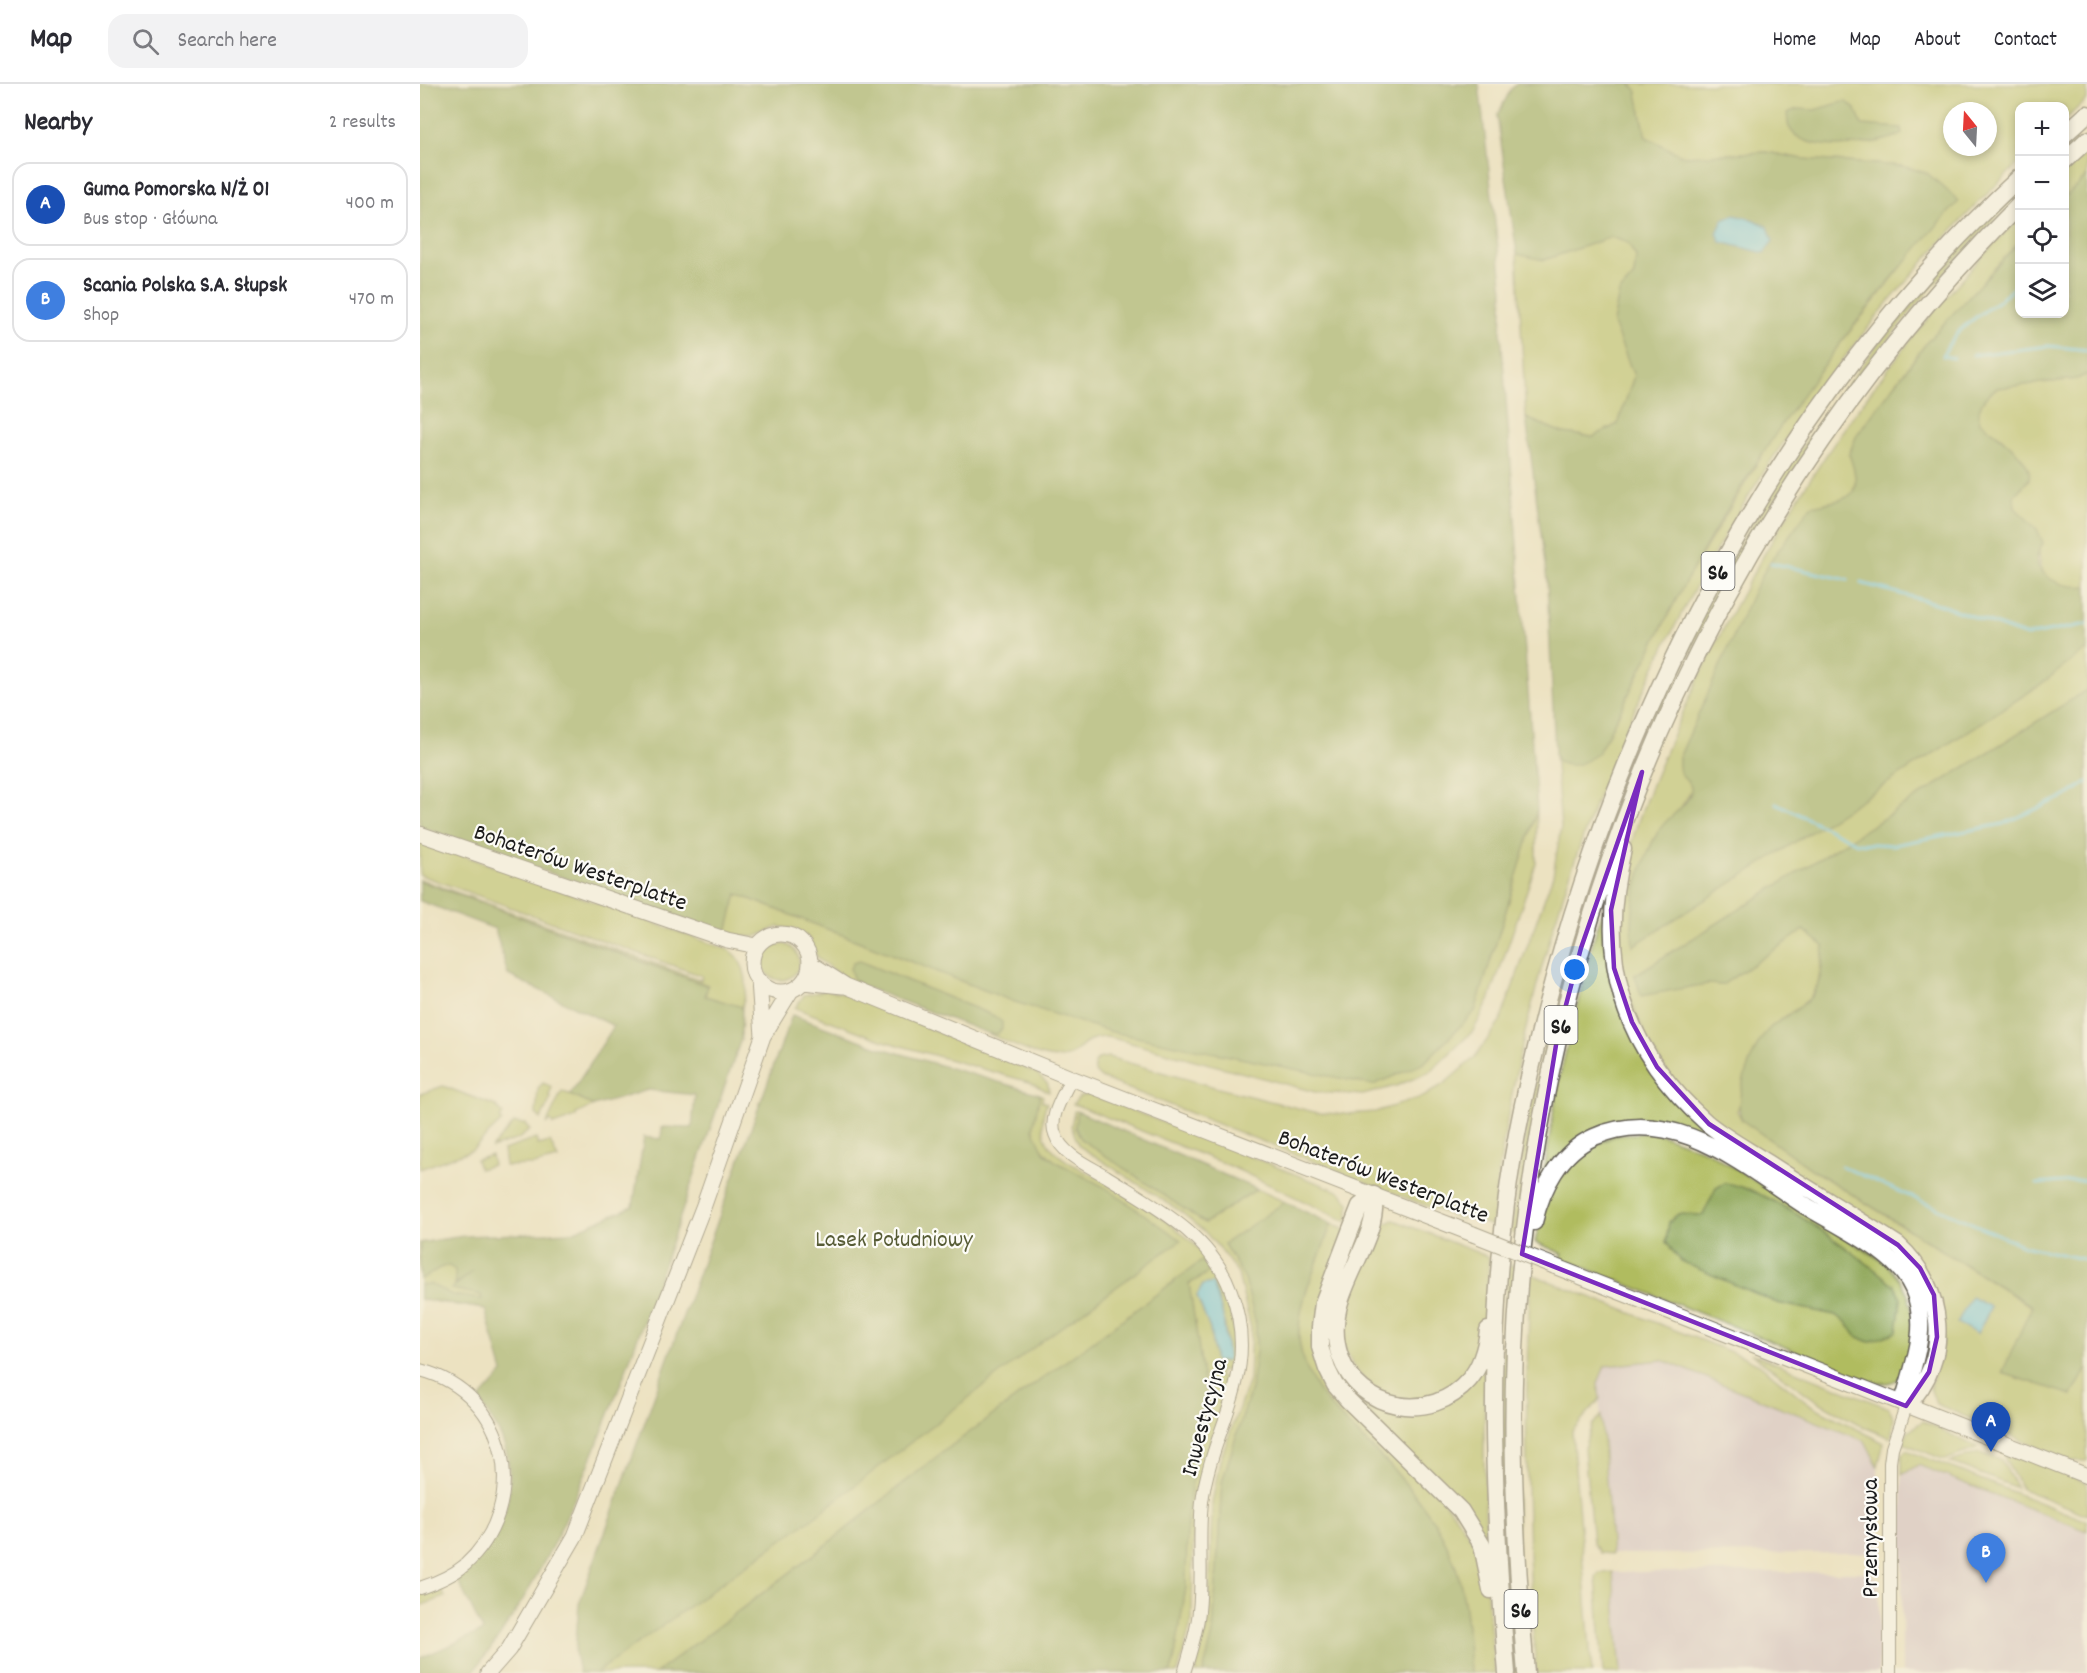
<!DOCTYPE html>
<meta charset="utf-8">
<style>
body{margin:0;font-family:Dekko,sans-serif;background:#f2f2f3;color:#2b2b33}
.controls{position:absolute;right:18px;top:18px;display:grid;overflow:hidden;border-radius:12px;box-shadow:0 3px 9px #0003}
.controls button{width:54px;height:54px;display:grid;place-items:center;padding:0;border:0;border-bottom:2px solid #e1e1e2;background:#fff;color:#2b2b33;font:30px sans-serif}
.compass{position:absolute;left:1523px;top:18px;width:54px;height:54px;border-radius:50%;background:#fff;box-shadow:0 3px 9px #0003;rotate:342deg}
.you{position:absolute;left:1155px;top:886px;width:21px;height:21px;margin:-15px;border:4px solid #fff;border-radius:50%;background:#1a73e8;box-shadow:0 0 0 9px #1a73e833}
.badge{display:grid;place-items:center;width:39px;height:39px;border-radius:50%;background:#0b8043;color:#fff;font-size:20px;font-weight:700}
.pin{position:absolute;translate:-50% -50px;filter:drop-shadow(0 2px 3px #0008)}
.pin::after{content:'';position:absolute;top:32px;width:21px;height:18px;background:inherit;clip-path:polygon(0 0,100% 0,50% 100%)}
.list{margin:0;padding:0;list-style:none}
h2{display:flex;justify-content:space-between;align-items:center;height:78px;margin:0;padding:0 24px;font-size:26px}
h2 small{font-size:20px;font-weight:400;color:#7c7c81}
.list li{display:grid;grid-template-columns:39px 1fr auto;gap:18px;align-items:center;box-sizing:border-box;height:84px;margin:0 12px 12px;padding:0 12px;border:2px solid #e1e1e2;border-radius:18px}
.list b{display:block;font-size:22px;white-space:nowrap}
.list p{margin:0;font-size:20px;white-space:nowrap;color:#7c7c81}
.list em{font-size:20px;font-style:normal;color:#7c7c81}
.icon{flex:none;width:33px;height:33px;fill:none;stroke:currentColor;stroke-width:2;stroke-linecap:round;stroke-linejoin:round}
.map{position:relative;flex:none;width:1667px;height:1589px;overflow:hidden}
header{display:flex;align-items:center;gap:36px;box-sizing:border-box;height:84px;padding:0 30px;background:#fff;border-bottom:2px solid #e1e1e2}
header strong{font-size:28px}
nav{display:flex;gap:33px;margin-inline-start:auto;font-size:21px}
.search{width:420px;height:54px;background:#f2f2f3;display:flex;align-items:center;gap:15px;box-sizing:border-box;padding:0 21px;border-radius:18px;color:#7c7c81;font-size:22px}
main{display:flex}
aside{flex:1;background:#fff}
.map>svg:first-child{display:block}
.industrial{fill:#d0bdcd}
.green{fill:#b0bc5e;stroke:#666c3d;stroke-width:1.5;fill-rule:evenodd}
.forest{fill:#8ca455;stroke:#546038;stroke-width:1.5}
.water{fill:#65c5e4;stroke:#407080;stroke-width:1.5}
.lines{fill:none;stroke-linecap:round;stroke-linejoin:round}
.stream{stroke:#65c5e4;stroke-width:3}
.minor-casing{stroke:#656156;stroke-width:14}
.major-casing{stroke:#656156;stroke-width:17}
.highway-casing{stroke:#656156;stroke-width:19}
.minor{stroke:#fff;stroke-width:12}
.major{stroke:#fff;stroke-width:15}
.highway{stroke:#fff;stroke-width:16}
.major-bridge-casing{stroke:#656156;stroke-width:17;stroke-linecap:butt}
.major-bridge{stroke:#fff;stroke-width:15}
.marked{fill:none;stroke:#7b2cbf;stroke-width:4.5;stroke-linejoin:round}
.labels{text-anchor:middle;stroke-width:4.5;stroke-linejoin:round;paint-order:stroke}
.shield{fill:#fdfcf7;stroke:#605f5e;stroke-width:1.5}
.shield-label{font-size:22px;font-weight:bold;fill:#1c1c1c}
.street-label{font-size:24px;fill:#1c1c1c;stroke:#fdfcf7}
.park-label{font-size:24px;fill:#575c36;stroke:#fdfcf7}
</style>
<header>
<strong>Map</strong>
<div class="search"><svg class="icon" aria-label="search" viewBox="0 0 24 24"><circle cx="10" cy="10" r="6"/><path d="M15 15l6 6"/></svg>Search here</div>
<nav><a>Home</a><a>Map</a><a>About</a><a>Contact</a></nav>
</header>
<main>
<aside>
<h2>Nearby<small>2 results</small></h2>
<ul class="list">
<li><span class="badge" style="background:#1a4fb4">A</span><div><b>Guma Pomorska N/Ż 01</b><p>Bus stop · Główna</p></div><em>400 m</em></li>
<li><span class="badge" style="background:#3f7fe0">B</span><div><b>Scania Polska S.A. Słupsk</b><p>Shop</p></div><em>470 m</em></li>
</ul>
</aside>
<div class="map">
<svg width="1667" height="1589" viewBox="0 0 1667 1589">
<rect width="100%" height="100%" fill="#fdfcf7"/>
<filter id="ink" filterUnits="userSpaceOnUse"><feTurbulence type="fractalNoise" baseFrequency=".0167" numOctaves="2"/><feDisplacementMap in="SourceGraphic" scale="12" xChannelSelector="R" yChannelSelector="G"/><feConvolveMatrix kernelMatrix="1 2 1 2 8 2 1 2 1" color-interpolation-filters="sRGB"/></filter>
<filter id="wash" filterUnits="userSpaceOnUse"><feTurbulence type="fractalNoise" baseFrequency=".008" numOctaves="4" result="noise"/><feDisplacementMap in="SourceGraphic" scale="24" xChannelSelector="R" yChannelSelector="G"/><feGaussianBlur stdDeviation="1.35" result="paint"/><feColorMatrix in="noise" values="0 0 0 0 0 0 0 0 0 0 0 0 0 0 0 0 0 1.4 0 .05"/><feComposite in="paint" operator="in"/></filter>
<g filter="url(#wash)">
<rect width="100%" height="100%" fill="#ece2c1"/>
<!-- industrial -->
<path class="industrial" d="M 1242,1276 L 1445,1357 L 1458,1382 L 1458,1458 L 1449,1469 L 1192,1470 L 1178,1299 L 1184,1282 Z
M 1498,1381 L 1667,1447 L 1667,1589 L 1482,1589 L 1482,1391 Z
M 1193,1488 L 1449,1488 L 1459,1497 L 1459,1589 L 1201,1589 Z"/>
<!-- green -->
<path class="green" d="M 1210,0 L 1667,0 L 1667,15 L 1645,36 L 1644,22 L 1600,22 L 1599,79 C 1311,352 1115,746 1072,1142 L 1043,1131 L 1042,1136 L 681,994 L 675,988 L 674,980 L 678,975 L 688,973 L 798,1004 L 898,1029 L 926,1030 L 955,1028 L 1005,1012 L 1025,999 L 1054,974 L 1080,938 L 1133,791 L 1141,743 L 1135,670 L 1138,678 L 1186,655 L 1265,498 L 1366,332 L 1416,265 L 1499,161 L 1539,117 L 1482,82 L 1383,75 L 1346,68 L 1263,73 L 1226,53 L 1216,5 ZM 1532,27 L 1568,27 L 1568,63 L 1532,63 Z
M 1667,68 L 1667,92 L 1645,113 L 1644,89 Z
M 1599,101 L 1599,109 C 1321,388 1139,759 1098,1151 L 1091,1148 L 1108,1034 L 1148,862 L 1227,642 L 1303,489 L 1367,383 L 1462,254 L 1546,156 Z
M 1599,134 L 1599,158 L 1507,258 L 1437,351 L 1429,370 L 1437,392 L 1432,410 L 1423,416 L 1405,419 L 1349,479 L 1259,674 C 1259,695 1269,691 1272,706 L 1224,781 L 1219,800 L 1213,861 L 1617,603 L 1667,565 L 1667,606 L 1215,891 L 1302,901 L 1384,846 L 1404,862 L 1398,900 L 1389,915 L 1351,943 L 1317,1027 L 1322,1036 L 1393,1086 L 1612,1223 L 1652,1311 L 1667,1284 L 1667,1377 L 1649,1377 L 1516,1320 L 1510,1304 L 1523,1255 L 1521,1218 C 1467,1175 1413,1131 1358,1087 C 1316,1054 1259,1014 1233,966 C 1215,932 1197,884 1198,845 C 1199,772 1229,705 1258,639 C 1341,453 1456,279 1599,134 Z
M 1191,153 L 1208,159 L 1216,173 L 1214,192 L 1199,209 L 1193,239 L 1214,292 L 1198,340 L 1173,353 L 1143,349 L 1106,334 L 1097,170 L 1124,176 Z
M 1667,290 L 1667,502 C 1617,508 1620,484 1617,446 L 1595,424 L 1593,412 L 1609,396 C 1601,383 1593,366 1583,355 C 1577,349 1566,345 1560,338 C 1551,326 1568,309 1577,304 L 1657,295 Z
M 1117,726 L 1116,780 L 1069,917 L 1053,947 L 1010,988 L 976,1002 L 943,1011 L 895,1008 L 688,953 C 667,953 666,961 651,971 C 633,983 586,957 567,949 L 577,950 L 574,932 L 439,877 L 433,879 L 442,902 L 426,895 L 398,875 L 389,855 L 376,845 L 358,843 L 335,853 L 306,851 L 317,810 L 595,918 L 1055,927 Z
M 0,756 L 309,866 C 328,880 329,902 322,923 L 285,912 L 288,901 L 0,797 L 0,795 L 281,896 L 282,892 L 0,791 Z
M 1185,820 L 1185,838 L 1236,994 L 1502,1199 L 1511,1247 L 1497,1300 L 1497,1200 L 1270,1046 L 1250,1038 L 1225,1036 L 1124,1088 L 1138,999 L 1174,853 Z
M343 878a18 18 0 1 1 36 0a18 18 0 1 1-36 0Z
M 406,906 L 423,909 L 454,921 L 616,989 L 628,1000 L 629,1008 L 609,998 L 464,957 L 375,924 L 384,911 Z
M 123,999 L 132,1003 L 129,1012 L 131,1014 L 121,1035 L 116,1030 L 118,1004 Z
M 23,1002 L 76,1022 L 83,1030 L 80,1035 L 82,1037 L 52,1066 L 0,1085 L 0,1010 Z
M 142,1007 L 174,1022 L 156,1030 L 156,1033 L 133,1041 L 131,1037 L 127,1039 Z
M 620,1010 L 623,1012 L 622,1017 L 627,1019 C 621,1033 621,1050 630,1062 C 643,1079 670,1089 688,1099 C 717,1116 749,1136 773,1159 C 808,1192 817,1239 814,1285 L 799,1287 L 799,1293 L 812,1295 L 811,1303 L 786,1371 L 778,1405 L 773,1455 L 772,1536 L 758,1589 L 750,1589 L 754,1578 L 766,1503 L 767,1434 L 776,1369 L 789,1331 L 769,1200 L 783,1176 L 519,1371 L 400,1466 L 236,1589 L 176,1589 L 635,1077 C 608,1055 612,1041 620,1010 ZM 783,1201 L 805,1241 L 807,1277 L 795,1278 L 790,1245 L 777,1212 Z
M 670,1010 L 921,1108 L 930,1120 L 927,1138 L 810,1082 L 653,1020 L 659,1013 Z
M 654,1027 L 657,1027 L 655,1043 L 661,1055 L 785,1139 L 837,1105 L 865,1118 L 804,1160 L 825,1195 L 836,1241 L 836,1267 L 831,1305 L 802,1398 L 793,1550 L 783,1589 L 775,1589 L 789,1536 L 792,1419 L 800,1376 L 829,1296 L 831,1244 L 818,1190 L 800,1165 L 784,1147 L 760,1127 L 659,1062 L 651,1042 Z
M 94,1039 L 105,1040 L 110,1046 L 98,1055 L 71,1064 Z
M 1234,1048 L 1289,1068 L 1465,1179 C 1474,1189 1485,1201 1489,1214 C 1495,1234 1495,1281 1478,1295 C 1471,1300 1463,1299 1455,1299 L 1141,1174 L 1143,1170 L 1115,1158 C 1125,1113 1144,1070 1191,1053 C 1204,1049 1220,1050 1234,1048 Z
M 116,1055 L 118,1061 L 130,1058 L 138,1075 L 113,1081 L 85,1082 L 83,1066 Z
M 71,1071 L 73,1081 L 59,1085 L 56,1076 Z
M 974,1136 L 1069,1173 C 1067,1206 1069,1246 1054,1277 C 1024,1339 939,1322 923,1258 C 915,1226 947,1171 961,1142 Z
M 911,1140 L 926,1146 L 894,1264 L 1033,1428 L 1053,1457 L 1066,1502 L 1075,1589 L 1050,1589 C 1047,1548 1047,1506 1030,1468 C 1019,1442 998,1413 979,1392 C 944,1350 884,1315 879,1254 C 877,1215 900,1177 911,1140 Z
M 934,1150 L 939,1153 L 922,1199 L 923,1293 L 1007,1328 L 1065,1281 L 1064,1368 L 1066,1459 L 928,1309 L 909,1274 L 906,1229 Z
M 43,1152 L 65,1225 L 0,1215 L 0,1159 Z
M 1089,1181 L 1094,1182 L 1099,1589 L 1093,1589 C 1082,1453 1077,1317 1089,1181 Z
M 1111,1190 L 1324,1273 L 1339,1280 L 1391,1321 L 1464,1359 L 1458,1382 L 1445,1357 L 1242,1276 L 1185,1282 L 1178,1299 L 1180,1315 L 1152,1347 L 1172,1589 L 1116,1589 C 1106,1456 1103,1324 1111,1190 Z
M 1330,1269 L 1469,1324 L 1474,1334 L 1471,1354 L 1446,1344 L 1397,1317 Z
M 1181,1332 L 1192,1470 L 1180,1469 L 1173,1459 L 1164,1364 L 1172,1341 Z
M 1503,1337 L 1557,1363 L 1556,1365 L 1525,1376 L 1483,1359 L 1488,1347 Z
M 1486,1366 L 1667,1437 L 1667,1447 L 1498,1381 L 1482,1391 L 1482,1370 Z
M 1559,1369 L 1581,1376 L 1597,1404 L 1530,1378 Z
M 1586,1372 L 1613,1377 L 1667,1399 L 1667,1431 L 1602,1405 L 1585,1376 Z
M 1193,1488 L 1201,1589 L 1183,1589 L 1176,1493 L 1179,1489 Z
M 20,1502 L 25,1513 L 0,1522 L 0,1509 Z"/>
<!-- forest -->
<path class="forest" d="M 0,0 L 1059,0 L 1083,207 L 1081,249 L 1117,726 L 1055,927 L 1004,979 L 953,1001 L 692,948 L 595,918 L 317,810 L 306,851 L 0,743 Z
M 1097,0 L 1210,0 L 1216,5 L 1226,53 L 1263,72 L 1346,68 L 1383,75 L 1482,82 L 1507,89 L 1539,117 C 1433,233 1340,361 1265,499 C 1234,555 1209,614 1178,669 C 1165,679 1154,685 1138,678 L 1135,670 L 1127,497 L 1106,334 L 1143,349 L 1173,353 L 1198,340 L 1214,292 L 1193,239 L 1199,209 L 1214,192 L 1216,173 L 1208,159 L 1191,153 L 1124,176 L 1097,170 L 1077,32 L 1091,5 Z
M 1426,17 L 1436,26 L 1442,41 L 1481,44 L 1482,50 C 1458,62 1383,72 1369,43 C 1367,39 1368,33 1367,29 L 1377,25 L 1395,26 Z
M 1667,92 L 1667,290 L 1657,295 L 1577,304 C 1565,311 1555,324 1560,338 C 1572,347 1615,376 1609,394 C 1607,400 1597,406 1594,412 L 1595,424 L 1617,445 L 1623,459 C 1602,489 1643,506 1667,502 L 1667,565 L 1617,603 L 1213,862 C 1209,822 1219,780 1239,746 C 1247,733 1269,722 1271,707 C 1272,699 1266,697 1262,692 C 1258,688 1259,679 1259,674 L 1334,506 L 1349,479 L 1391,422 C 1429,414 1446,416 1429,370 L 1437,351 L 1507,258 L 1599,158 L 1600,230 L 1644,230 L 1645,113 Z
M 1667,606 L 1667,1284 L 1652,1311 L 1582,1289 L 1612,1222 L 1393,1086 L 1322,1036 C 1312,1015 1334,958 1351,943 C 1363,933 1379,926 1389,915 C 1402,902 1402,880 1404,862 L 1384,846 L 1302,901 L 1287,900 L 1221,912 L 1215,891 Z
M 0,797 L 288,902 L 285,912 L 322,923 L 321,955 C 281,1070 244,1185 201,1299 C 162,1402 122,1502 52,1589 L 0,1589 L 0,1574 L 63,1547 L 36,1493 C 80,1465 102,1405 82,1355 C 77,1342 66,1328 59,1316 L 83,1289 L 65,1225 L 0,1215 L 0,1201 L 10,1200 L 32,1211 L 62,1215 L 61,1211 L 31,1205 L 53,1187 L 35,1200 L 35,1186 L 29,1182 C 16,1182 12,1192 0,1195 L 0,1159 L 43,1152 L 152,1148 L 213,1122 L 224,1053 L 241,1055 L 242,1043 L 272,1044 L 275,1011 L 228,1006 L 174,1022 L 150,1011 L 194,942 L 88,891 L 75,845 L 0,817 Z
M 439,877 L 574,932 L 582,938 L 582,945 L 577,950 L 567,949 L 442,902 L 433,894 L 430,884 L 433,879 Z
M 372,931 L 461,964 L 620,1010 L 613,1045 L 624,1068 L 635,1077 L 686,1104 L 761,1156 L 622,1257 L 398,1430 L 176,1589 L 159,1589 L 155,1568 L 159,1520 Z
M 657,1027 L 837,1105 L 785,1139 L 661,1055 L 655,1043 Z
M 1305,1099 C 1353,1106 1435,1169 1474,1201 L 1481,1214 L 1477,1248 L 1449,1258 L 1436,1252 L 1427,1239 L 1415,1231 L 1357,1219 L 1260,1177 L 1246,1158 L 1249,1138 L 1258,1130 L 1283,1131 L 1296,1104 Z
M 865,1118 L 911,1140 C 900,1177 877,1215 879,1254 C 884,1315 943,1350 979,1392 C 998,1413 1019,1442 1030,1468 C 1047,1506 1047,1548 1050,1589 L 783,1589 L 793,1550 L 802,1398 L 831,1305 L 836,1267 L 836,1241 L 825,1195 L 804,1160 Z
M 783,1176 L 791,1187 L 769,1200 L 789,1331 L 776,1370 L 767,1434 L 766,1503 L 754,1578 L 750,1589 L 236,1589 L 400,1466 L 519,1371 Z"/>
<!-- water -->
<path class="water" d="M 1314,131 L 1335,136 L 1348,143 L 1353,157 L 1344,169 L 1301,158 L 1297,149 L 1303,136 Z
M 793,1199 L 803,1232 L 808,1277 L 795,1278 L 790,1245 L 777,1212 L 783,1201 Z
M 1551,1213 L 1571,1223 L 1557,1250 L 1537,1239 Z"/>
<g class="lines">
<!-- stream -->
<path class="stream" d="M 1553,271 L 1629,262 L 1667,266
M 1534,274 L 1523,272 C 1536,237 1576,225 1600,198
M 1351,479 L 1428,496
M 1441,499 L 1518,520 L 1607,552 L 1667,540
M 1356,719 L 1437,759 L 1473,761 L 1583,740 L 1650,710 L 1667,698
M 1421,1082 L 1604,1162 L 1667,1176
M 1617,1100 L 1667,1096"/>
</g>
</g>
<g filter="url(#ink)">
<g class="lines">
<defs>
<path id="minor" d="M 651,994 C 645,1009 628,1033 635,1050 C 642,1071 669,1082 686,1092 C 734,1122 791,1151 811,1207 C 842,1291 792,1340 782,1418 C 778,1454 783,1491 779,1527 C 777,1548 770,1569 764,1589
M 0,1286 C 91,1309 111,1421 45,1481 C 32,1492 15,1499 0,1504
M 1470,1589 L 1470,1379 L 1472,1364 L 1486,1322"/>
<path id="major" d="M 0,750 L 307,856 L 337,862
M332 879a29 29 0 1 1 58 0a29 29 0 1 1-58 0Z
M 390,879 L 426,902 L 651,994 L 1053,1150
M 339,897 L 343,952
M 383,898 L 423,902
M 1134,1182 L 1667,1392
M 68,1589 L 89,1565 L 155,1452 L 284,1121 L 343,952 L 370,908"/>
<path id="highway" d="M 1644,51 L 1667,30
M 1644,77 L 1667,56
M 1203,765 C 1176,875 1201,963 1287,1039 C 1305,1054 1328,1066 1348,1079 C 1391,1107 1435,1133 1478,1161 C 1525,1203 1533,1276 1486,1322
M 954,1111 L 940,1122 L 931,1145 L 903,1219 L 900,1243 L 900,1263 L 907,1285 L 915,1301 L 928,1316 L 1041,1427 L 1062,1461 L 1071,1506
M 954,1111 C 960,1165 899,1211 920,1272 C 939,1327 1011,1340 1049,1296 C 1061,1282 1066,1264 1068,1246
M 1114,1138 C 1122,1104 1140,1068 1174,1053 C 1253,1018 1325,1083 1387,1123 C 1420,1143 1478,1169 1493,1205 C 1509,1241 1495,1276 1485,1311 L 1486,1322
M 1087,1589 C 1074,1433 1066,1276 1086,1120 C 1094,1054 1109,991 1125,927 C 1204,619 1365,310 1600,93
M 1106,1589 C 1095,1461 1088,1331 1099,1202 C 1134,797 1311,408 1600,120"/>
</defs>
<!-- minor casing -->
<use href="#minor" class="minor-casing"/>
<!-- major casing -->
<use href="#major" class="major-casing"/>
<!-- highway casing -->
<use href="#highway" class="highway-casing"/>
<!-- minor -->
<use href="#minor" class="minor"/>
<!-- major -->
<use href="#major" class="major"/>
<!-- highway -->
<use href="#highway" class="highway"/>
<defs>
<path id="major-bridge" d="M 1053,1150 L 1134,1182"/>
</defs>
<!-- major-bridge casing -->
<use href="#major-bridge" class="major-bridge-casing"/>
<!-- major-bridge -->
<use href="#major-bridge" class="major-bridge"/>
</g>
</g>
<!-- marked area -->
<path d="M0 0H1667V1589H0ZM 1222,688 L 1191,826 L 1194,884 L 1212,938 L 1237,983 L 1289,1040 L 1478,1161 L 1500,1184 L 1514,1211 L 1517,1253 L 1509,1288 L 1486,1322 L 1102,1170 L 1137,955 L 1161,864 Z" fill="#ece2c1" fill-opacity=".55" fill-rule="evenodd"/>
<path class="marked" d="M 1222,688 L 1191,826 L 1194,884 L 1212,938 L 1237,983 L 1289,1040 L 1478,1161 L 1500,1184 L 1514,1211 L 1517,1253 L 1509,1288 L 1486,1322 L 1102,1170 L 1137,955 L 1161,864 Z"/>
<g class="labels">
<!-- shield labels -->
<g class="shield">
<rect x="1281.5" y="468" width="33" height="38" rx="4.5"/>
<rect x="1124.5" y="922" width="33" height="38" rx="4.5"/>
<rect x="1084.5" y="1506" width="33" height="38" rx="4.5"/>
</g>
<g class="shield-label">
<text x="1298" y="495">S6</text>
<text x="1141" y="949">S6</text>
<text x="1101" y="1533">S6</text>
</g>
<!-- street labels -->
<g class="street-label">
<text transform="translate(161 782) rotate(19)" y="8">Bohaterów Westerplatte</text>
<text transform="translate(964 1091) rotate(21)" y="8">Bohaterów Westerplatte</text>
<text transform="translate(783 1333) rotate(-75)" y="8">Inwestycyjna</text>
<text transform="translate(1449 1454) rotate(-90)" y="8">Przemysłowa</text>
</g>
<!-- park labels -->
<g class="park-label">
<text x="474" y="1162">Lasek Południowy</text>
</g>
</g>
</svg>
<div class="controls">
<button>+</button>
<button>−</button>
<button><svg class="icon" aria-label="locate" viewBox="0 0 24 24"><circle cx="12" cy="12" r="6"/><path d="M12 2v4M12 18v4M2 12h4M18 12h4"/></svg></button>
<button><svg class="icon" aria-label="layers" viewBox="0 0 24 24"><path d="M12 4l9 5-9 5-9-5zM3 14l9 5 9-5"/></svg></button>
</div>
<svg class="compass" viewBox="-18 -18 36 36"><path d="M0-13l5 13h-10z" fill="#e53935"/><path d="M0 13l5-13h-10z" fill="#7c7c81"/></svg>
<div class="you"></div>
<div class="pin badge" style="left:1571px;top:1368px;background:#1a4fb4">A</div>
<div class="pin badge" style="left:1566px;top:1499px;background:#3f7fe0">B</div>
</div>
</main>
